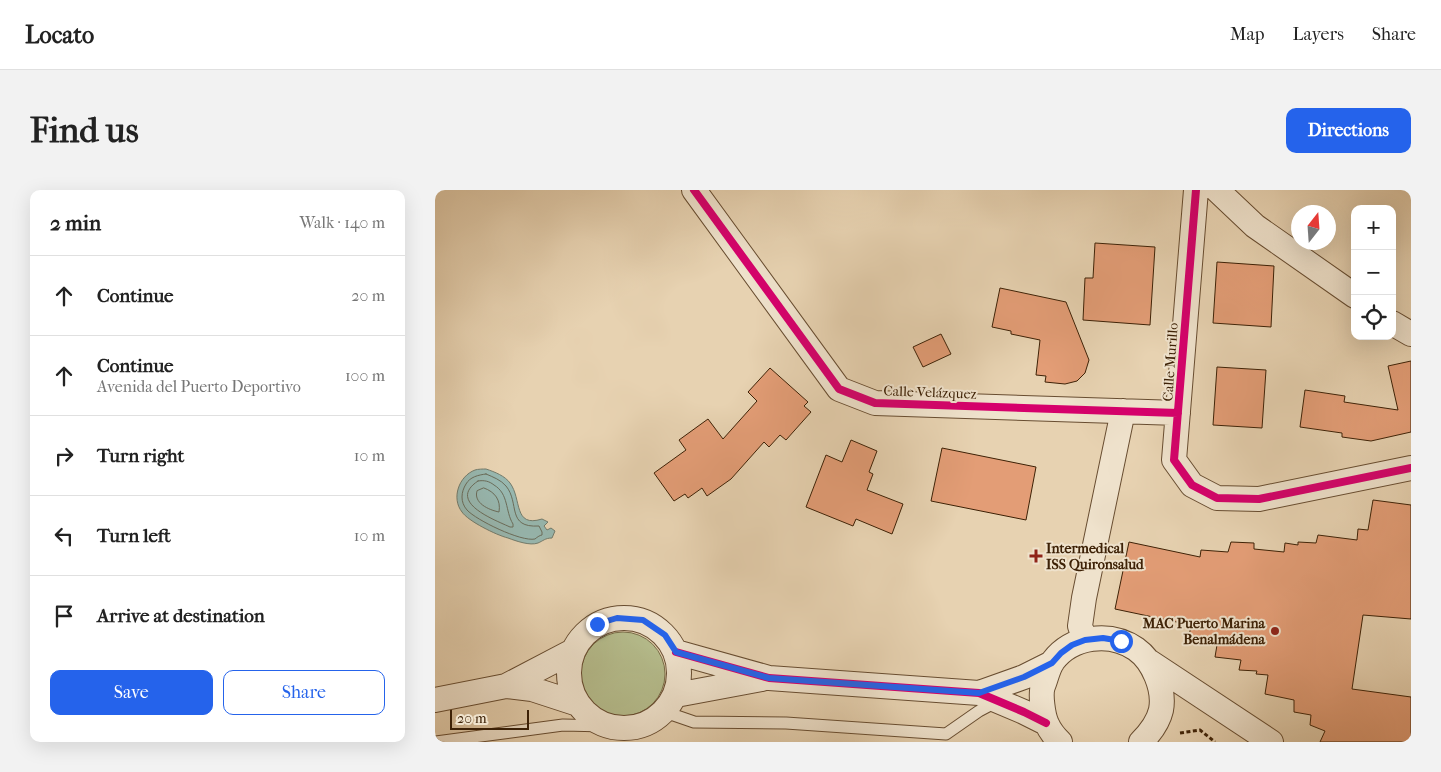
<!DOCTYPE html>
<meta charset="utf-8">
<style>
body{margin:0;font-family:"IM FELL French Canon",serif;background:#f2f2f2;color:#222}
.controls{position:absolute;right:15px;top:15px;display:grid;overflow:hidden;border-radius:10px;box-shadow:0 5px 20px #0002}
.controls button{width:45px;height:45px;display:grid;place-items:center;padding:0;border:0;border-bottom:1px solid #e0e0e0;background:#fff;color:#222;font:25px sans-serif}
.compass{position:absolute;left:856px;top:15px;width:45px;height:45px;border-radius:50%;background:#fff;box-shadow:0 5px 20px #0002;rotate:17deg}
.scale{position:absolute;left:15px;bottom:12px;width:79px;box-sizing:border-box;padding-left:5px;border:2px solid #3d2106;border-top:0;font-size:14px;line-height:18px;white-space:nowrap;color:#3d2106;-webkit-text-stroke:4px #efe2cc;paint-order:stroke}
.stop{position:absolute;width:15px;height:15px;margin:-11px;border:4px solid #2563eb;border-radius:50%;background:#fff}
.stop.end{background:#2563eb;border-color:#fff;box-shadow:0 1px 5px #0008}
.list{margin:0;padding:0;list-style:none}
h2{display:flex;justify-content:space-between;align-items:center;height:65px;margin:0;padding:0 20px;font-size:21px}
h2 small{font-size:16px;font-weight:400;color:#767676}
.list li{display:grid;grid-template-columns:32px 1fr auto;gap:15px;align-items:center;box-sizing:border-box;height:80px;padding:0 20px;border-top:1px solid #e0e0e0}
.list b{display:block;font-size:19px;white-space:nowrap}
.list p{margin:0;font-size:16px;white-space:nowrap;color:#767676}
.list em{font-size:16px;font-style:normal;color:#767676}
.actions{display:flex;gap:10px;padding:15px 20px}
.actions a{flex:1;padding:11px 0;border:1px solid #2563eb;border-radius:10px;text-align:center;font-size:18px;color:#2563eb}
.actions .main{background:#2563eb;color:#fff}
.icon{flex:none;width:28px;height:28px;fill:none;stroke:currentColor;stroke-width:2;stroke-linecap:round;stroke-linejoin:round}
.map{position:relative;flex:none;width:976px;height:552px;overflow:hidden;border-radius:10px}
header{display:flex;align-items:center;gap:30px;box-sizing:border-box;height:70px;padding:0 25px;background:#fff;border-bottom:1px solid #e0e0e0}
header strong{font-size:24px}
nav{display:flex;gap:28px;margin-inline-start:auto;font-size:18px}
.intro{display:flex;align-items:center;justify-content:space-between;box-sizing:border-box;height:120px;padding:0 30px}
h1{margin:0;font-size:35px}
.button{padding:12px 22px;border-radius:10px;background:#2563eb;color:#fff;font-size:18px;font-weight:700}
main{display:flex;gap:30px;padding:0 30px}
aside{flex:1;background:#fff;border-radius:10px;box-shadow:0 5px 20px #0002}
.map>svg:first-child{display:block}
.green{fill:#b5bc8c;stroke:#796e49}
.water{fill:#97b7af;stroke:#737b6b}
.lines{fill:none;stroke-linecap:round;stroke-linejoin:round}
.shore{stroke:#6a6c5a;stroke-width:1}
.building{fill:#e39d76;stroke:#3d2106}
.lane-casing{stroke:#684d31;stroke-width:13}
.street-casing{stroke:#684d31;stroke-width:26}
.path{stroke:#3d2106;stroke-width:3;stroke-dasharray:4 2.5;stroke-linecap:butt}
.lane{stroke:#efe2cc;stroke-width:11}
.street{stroke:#efe2cc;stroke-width:24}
.cycleway-casing{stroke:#efe2cc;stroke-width:11}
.cycleway{stroke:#d6006c;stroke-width:8}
.route{stroke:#2563eb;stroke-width:6}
.poi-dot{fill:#8f2418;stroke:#efe2cc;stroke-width:2}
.labels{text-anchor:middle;stroke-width:4;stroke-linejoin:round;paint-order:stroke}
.street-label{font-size:14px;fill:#3d2106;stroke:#efe2cc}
.poi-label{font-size:14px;font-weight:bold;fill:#3d2106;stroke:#efe2cc;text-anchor:start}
</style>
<header>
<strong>Locato</strong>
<nav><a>Map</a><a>Layers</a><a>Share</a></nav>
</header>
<div class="intro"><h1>Find us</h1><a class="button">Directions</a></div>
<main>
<aside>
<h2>2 min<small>Walk · 140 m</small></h2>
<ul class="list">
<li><svg class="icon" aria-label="ahead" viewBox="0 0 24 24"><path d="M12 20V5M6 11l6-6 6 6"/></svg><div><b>Continue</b></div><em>20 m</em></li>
<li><svg class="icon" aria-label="ahead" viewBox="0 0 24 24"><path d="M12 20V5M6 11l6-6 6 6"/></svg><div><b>Continue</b><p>Avenida del Puerto Deportivo</p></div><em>100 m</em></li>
<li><svg class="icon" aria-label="right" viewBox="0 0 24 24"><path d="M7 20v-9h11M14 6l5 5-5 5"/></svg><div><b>Turn right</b></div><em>10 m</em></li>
<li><svg class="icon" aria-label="left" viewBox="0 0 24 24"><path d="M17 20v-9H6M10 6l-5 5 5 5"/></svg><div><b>Turn left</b></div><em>10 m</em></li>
<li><svg class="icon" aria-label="arrive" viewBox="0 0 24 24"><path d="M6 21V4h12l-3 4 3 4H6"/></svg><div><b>Arrive at destination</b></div></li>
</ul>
<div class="actions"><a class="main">Save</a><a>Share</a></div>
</aside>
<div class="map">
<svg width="976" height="552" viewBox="0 0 976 552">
<rect width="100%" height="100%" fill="#e7d2b1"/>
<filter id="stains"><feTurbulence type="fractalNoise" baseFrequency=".004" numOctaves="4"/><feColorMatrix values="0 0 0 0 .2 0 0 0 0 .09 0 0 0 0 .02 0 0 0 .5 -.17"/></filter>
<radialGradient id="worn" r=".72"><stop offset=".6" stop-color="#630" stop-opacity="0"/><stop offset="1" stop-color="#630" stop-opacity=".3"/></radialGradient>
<!-- green -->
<path class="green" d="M146 484a42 42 0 1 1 84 0a42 42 0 1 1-84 0Z"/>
<!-- water -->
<path class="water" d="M 51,279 C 60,282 70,286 75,293 C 87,309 78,338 107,329 L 113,332 L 109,336 L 112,340 L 116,338 L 120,341 L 117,348 C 110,348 108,351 103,353 C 95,356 81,351 73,348 C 61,345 33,331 27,322 C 16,308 24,286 40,280 C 43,279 48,279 51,279 Z"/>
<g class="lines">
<!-- shore -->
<path class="shore" d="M 51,284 C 58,287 66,290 71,296 C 85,313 71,338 104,336 L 107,342 L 107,345 C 105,345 101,348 100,349 C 86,352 41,330 32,320 C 25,312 26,302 31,294 C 35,287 43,285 51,284 Z
M 43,291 C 49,290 54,291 59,295 C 74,304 70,321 78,334 L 78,337 L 75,337 C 60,330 11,312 43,291 Z
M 49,298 C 60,302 66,310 64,322 C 54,320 38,313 42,301 Z"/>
</g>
<!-- building -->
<path class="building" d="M 660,53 L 720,57 L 715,135 L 648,130 L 650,88 L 658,88 Z
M 782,72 L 839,76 L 836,137 L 778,133 Z
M 565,98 L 631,112 L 654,170 L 650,183 L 642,191 L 630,194 L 610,192 L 611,186 L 601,185 L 605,150 L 576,144 L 576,141 L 557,137 Z
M 506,144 L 516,164 L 488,177 L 478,157 Z
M 976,171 L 976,242 L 936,251 L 907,247 L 907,243 L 865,237 L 870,200 L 910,206 L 909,212 L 963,220 L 953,176 Z
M 782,177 L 831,180 L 827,238 L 778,235 Z
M 335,178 L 373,212 L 369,216 L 376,222 L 351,250 L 345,245 L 334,257 L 329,252 L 296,289 L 272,306 L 267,298 L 253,308 L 250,304 L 239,311 L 219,283 L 251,260 L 244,250 L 273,229 L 288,249 L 322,211 L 313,202 Z
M 416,250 L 442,261 L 434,282 L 438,284 L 432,300 L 468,314 L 457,344 L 421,329 L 418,336 L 371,317 L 391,265 L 407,272 Z
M 507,258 L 601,277 L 591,330 L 496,311 Z
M 938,310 L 976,315 L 976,429 L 928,425 L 917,499 L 976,507 L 976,552 L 885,552 L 890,541 L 875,535 L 876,525 L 859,522 L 859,510 L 830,504 L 833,485 L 821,484 L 822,481 L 804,480 L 806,470 L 780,467 L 782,455 L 753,452 L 756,435 L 680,419 L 694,352 L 765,367 L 766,360 L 793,362 L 796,352 L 819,353 L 819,359 L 849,362 L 850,353 L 863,355 L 863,352 L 881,353 L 883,345 L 922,350 L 923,339 L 933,340 Z"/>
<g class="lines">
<defs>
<path id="lane" d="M 230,522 L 259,532 L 351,533 L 511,544 L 544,521 L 561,512
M 1,552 L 128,535 L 171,536"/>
<path id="street" d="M 259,0 L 404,199 L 440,213 L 743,223
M 761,0 L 739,270 L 757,295 L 782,308 L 824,309 L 976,278
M 782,0 L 820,36 L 920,106
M 957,133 L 976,144
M134 483a55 55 0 1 1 110 0a55 55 0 1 1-110 0Z
M 650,450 L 645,436 L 649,408 L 688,221
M 241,462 L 334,488 L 544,503 L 589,522 L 611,533
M 715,472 L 836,552
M 71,496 L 97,499 L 143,514
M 544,503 L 589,487 L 617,473
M 241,505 L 327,489
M 0,510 L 71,496 L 138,461
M 625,552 C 620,547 615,541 612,534 C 608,526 605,504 608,496 C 611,489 613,478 618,471 C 637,446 675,441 701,459 C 718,471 730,499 726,520 C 723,533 715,543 706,552"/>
</defs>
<!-- lane casing -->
<use href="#lane" class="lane-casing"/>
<!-- street casing -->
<use href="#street" class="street-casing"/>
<!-- path -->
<path class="path" d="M 745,543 L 765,540 L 780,552"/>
<!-- lane -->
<use href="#lane" class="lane"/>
<!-- street -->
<use href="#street" class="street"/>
<defs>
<path id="cycleway" d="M 259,0 L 404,199 L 440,213 L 743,223
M 761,0 L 739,270 L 757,295 L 782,308 L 824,309 L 976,278
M 241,462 L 334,488 L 544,503 L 589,522 L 611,533"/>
</defs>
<!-- cycleway casing -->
<use href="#cycleway" class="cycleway-casing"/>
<!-- cycleway -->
<use href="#cycleway" class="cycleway"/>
</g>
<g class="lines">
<!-- route -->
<path class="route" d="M 162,434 L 182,428 L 208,430 L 230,445 L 241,462 L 334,488 L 544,503 L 589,487 L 617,473 L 626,463 L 637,455 L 650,450 L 668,448 L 686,451"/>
</g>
<!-- markers -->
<g class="poi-dot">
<path d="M598.5 358.5h5v5h5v5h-5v5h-5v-5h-5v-5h5z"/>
<circle cx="840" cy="441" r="5"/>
</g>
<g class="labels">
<!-- street labels -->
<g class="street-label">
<text transform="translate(735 172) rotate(-86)" y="5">Calle Murillo</text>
<text transform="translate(495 202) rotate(2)" y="5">Calle Velázquez</text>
</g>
<!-- poi labels -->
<g class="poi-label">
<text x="611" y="363">Intermedical<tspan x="611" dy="16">ISS Quironsalud</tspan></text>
<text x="830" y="438" text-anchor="end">MAC Puerto Marina<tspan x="830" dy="16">Benalmádena</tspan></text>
</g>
</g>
<rect width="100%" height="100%" filter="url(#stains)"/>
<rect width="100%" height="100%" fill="url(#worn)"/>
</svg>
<div class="controls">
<button>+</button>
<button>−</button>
<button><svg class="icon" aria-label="locate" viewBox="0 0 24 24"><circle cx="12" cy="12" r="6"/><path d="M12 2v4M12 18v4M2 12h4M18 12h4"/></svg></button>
</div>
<svg class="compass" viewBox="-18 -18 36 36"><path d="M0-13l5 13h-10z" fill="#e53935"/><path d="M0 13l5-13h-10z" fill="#767676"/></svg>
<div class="scale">20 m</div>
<div class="stop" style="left:686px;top:451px"></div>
<div class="stop end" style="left:162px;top:434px"></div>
</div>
</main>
